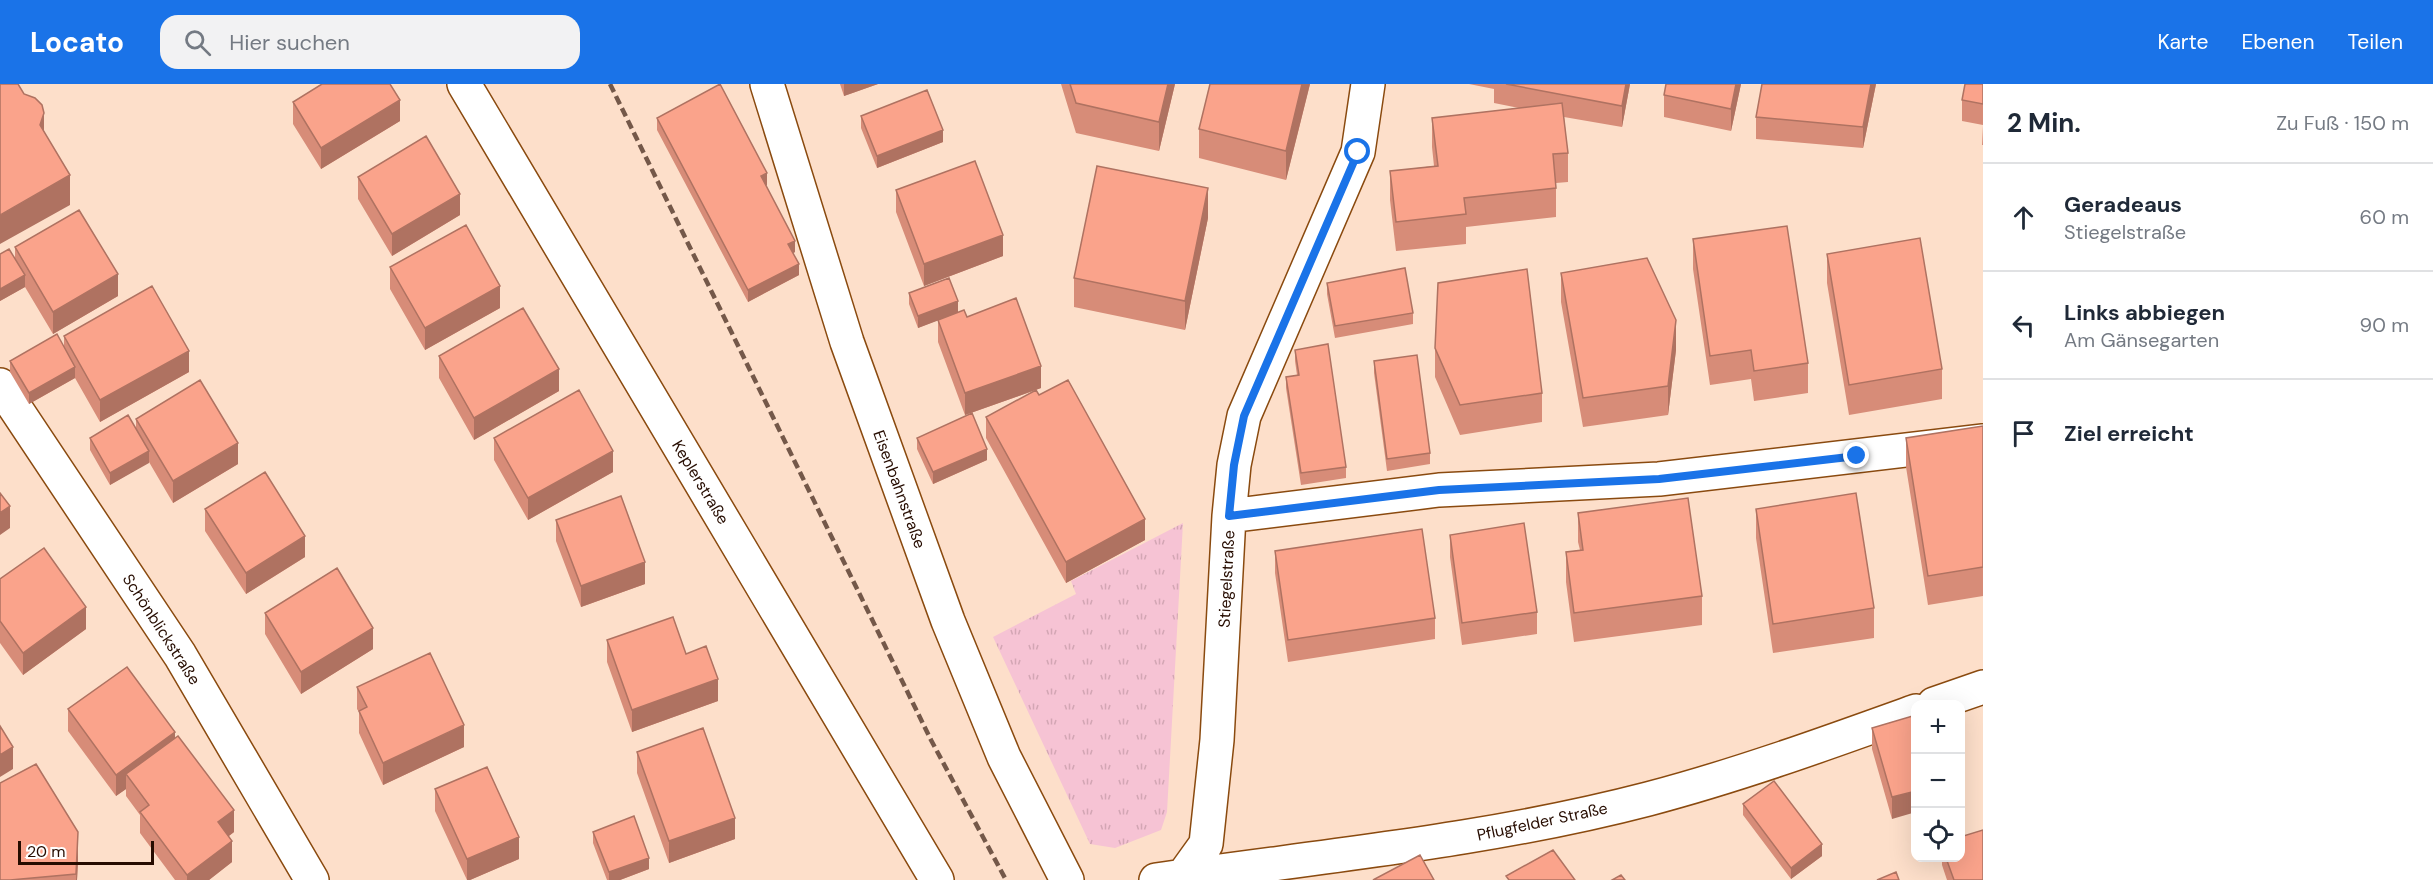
<!DOCTYPE html>
<html lang="de">
<meta charset="utf-8">
<style>
body{margin:0;font-family:"DM Sans",sans-serif;background:#f2f2f3;color:#1f2937}
.controls{position:absolute;right:18px;bottom:18px;display:grid;overflow:hidden;border-radius:12px;box-shadow:0 6px 24px #0002}
.controls button{width:54px;height:54px;display:grid;place-items:center;padding:0;border:0;border-bottom:2px solid #e0e1e3;background:#fff;color:#1f2937;font:30px sans-serif}
.scale{position:absolute;left:18px;bottom:15px;width:136px;box-sizing:border-box;padding-left:6px;border:3px solid #260c00;border-top:0;font-size:16px;line-height:21px;white-space:nowrap;color:#260c00;-webkit-text-stroke:4px #fff;paint-order:stroke}
.stop{position:absolute;width:18px;height:18px;margin:-14px;border:4px solid #1a73e8;border-radius:50%;background:#fff}
.stop.end{background:#1a73e8;border-color:#fff;box-shadow:0 2px 6px #0008}
.list{margin:0;padding:0;list-style:none}
h2{display:flex;justify-content:space-between;align-items:center;height:78px;margin:0;padding:0 24px;font-size:26px}
h2 small{font-size:20px;font-weight:400;color:#747a83}
.list li{display:grid;grid-template-columns:39px 1fr auto;gap:18px;align-items:center;box-sizing:border-box;height:108px;padding:0 24px;border-top:2px solid #e0e1e3}
.list b{display:block;font-size:22px;white-space:nowrap}
.list p{margin:0;font-size:20px;white-space:nowrap;color:#747a83}
.list em{font-size:20px;font-style:normal;color:#747a83}
.icon{flex:none;width:33px;height:33px;fill:none;stroke:currentColor;stroke-width:2;stroke-linecap:round;stroke-linejoin:round}
.map{position:relative;flex:none;width:1983px;height:796px;overflow:hidden}
header{display:flex;align-items:center;gap:36px;box-sizing:border-box;height:84px;padding:0 30px;background:#1a73e8;color:#fff}
header strong{font-size:28px}
nav{display:flex;gap:33px;margin-inline-start:auto;font-size:21px}
.search{width:420px;height:54px;background:#f2f2f3;display:flex;align-items:center;gap:15px;box-sizing:border-box;padding:0 21px;border-radius:18px;color:#747a83;font-size:22px}
main{display:flex}
aside{flex:1;background:#fff}
.map>svg:first-child{display:block}
.grass{fill:url(#grass-tufts)}
.lines{fill:none;stroke-linecap:round;stroke-linejoin:round}
.street-casing{stroke:#8a4a0f;stroke-width:36}
.street{stroke:#fff;stroke-width:33}
.rail{stroke:#745849;stroke-width:4.5;stroke-dasharray:9 4.5;stroke-linecap:butt}
.wall{fill:#d78c78}
.shaded-wall{fill:#af7261}
.building{fill:#faa38b;stroke:#af7261;stroke-width:1.5}
.route{stroke:#1a73e8;stroke-width:8}
.labels{text-anchor:middle;stroke-width:4.5;stroke-linejoin:round;paint-order:stroke}
.street-label{font-size:16px;fill:#260c00;stroke:#fff}
</style>
<header>
<strong>Locato</strong>
<div class="search"><svg class="icon" aria-label="search" viewBox="0 0 24 24"><circle cx="10" cy="10" r="6"/><path d="M15 15l6 6"/></svg>Hier suchen</div>
<nav><a>Karte</a><a>Ebenen</a><a>Teilen</a></nav>
</header>
<main>
<div class="map">
<svg width="1983" height="796" viewBox="0 0 1983 796">
<defs>
<pattern id="grass-tufts" width="24" height="20" patternUnits="userSpaceOnUse" patternTransform="scale(1.5)"><rect width="24" height="20" fill="#f6c3d4"/><path d="M3 7l-1-3M5 7V3M7 7l1-3M15 17l-1-3M17 17v-4M19 17l1-3" fill="none" stroke="#d3a6b4"/></pattern>
</defs>
<rect width="100%" height="100%" fill="#fddfca"/>
<!-- grass -->
<path class="grass" d="M 1183,439 L 1167,728 L 1161,746 L 1115,764 L 1090,760 L 993,553 L 1076,510 L 1071,497 Z"/>
<g class="lines">
<defs>
<path id="street" d="M 464,0 L 937,796
M 767,0 L 847,258 L 948,537 L 1004,673 L 1067,796
M 0,301 L 180,571 L 312,796
M 1229,432 L 1439,406 L 1659,395 L 1983,357
M 1934,620 L 1983,603
M 1183,792 L 1206,760 L 1217,656 L 1229,432 L 1234,381 L 1244,332 L 1358,68 L 1368,0
M 1156,796 C 1321,772 1487,757 1648,715 C 1739,691 1827,659 1916,627"/>
</defs>
<!-- street casing -->
<use href="#street" class="street-casing"/>
<!-- street -->
<use href="#street" class="street"/>
<!-- rail -->
<path class="rail" d="M 610,0 L 931,656 L 1006,796"/>
</g>
<!-- wall -->
<path class="wall" d="M 840,0 L 878,0 L 844,12 Z
M 1061,0 L 1175,0 L 1159,67 L 1076,49 Z
M 1210,0 L 1310,0 L 1286,96 L 1199,74 L 1199,45 Z
M 1469,0 L 1630,0 L 1622,43 L 1564,33 L 1568,69 L 1568,98 L 1556,99 L 1556,133 L 1466,143 L 1466,160 L 1396,167 L 1390,116 L 1390,87 L 1434,82 L 1432,63 L 1432,34 L 1519,24 L 1494,19 L 1494,5 Z
M 1666,0 L 1741,0 L 1731,47 L 1664,33 L 1664,11 Z
M 1762,0 L 1876,0 L 1863,64 L 1756,55 L 1756,33 Z
M 1983,0 L 1983,41 L 1962,37 L 1962,16 Z
M 293,18 L 400,37 L 321,85 L 293,40 Z
M 861,32 L 943,58 L 877,84 L 861,44 Z
M 657,34 L 767,101 L 766,101 L 795,168 L 793,169 L 799,191 L 748,218 L 657,46 Z
M 1983,42 L 1983,61 L 1982,61 Z
M 358,93 L 460,131 L 392,172 L 358,115 Z
M 896,106 L 1003,172 L 924,202 L 896,128 Z
M 1208,134 L 1185,246 L 1074,223 L 1074,194 Z
M 1693,155 L 1808,279 L 1808,309 L 1754,317 L 1751,295 L 1710,301 L 1693,185 Z
M 15,163 L 118,212 L 53,250 L 25,203 L 0,217 L 0,170 L 15,173 Z
M 1827,170 L 1942,285 L 1942,315 L 1849,331 L 1827,199 Z
M 390,183 L 500,224 L 425,266 L 390,205 Z
M 1561,189 L 1676,266 L 1668,331 L 1583,343 L 1561,218 Z
M 1327,199 L 1413,229 L 1413,240 L 1335,254 L 1327,210 Z
M 909,209 L 967,233 L 1041,304 L 965,331 L 938,258 L 938,236 L 918,244 L 909,220 Z
M 64,252 L 189,288 L 100,338 L 75,294 L 29,320 L 10,288 L 10,277 L 64,261 Z
M 1435,264 L 1542,309 L 1542,338 L 1460,351 L 1435,293 Z
M 1295,266 L 1346,383 L 1346,394 L 1301,401 L 1286,304 L 1286,293 L 1297,291 L 1295,277 Z
M 439,272 L 559,307 L 474,356 L 439,294 Z
M 1374,277 L 1430,369 L 1430,380 L 1387,387 L 1374,289 Z
M 1039,311 L 1145,456 L 1066,499 L 986,354 L 986,333 Z
M 136,335 L 238,380 L 173,419 L 149,378 L 110,401 L 90,366 L 90,354 L 136,344 Z
M 1983,342 L 1983,512 L 1928,521 L 1906,383 L 1906,354 Z
M 494,354 L 613,388 L 528,436 L 494,376 Z
M 917,354 L 987,376 L 933,400 L 917,365 Z
M 205,425 L 305,473 L 246,510 L 205,447 Z
M 1756,425 L 1874,524 L 1874,554 L 1773,569 L 1756,454 Z
M 1578,429 L 1702,512 L 1702,541 L 1574,558 L 1566,498 L 1566,468 L 1580,466 L 1578,458 Z
M 556,436 L 645,500 L 581,523 L 556,457 Z
M 1450,451 L 1537,528 L 1537,550 L 1462,561 L 1450,473 Z
M 1275,467 L 1435,534 L 1435,555 L 1288,578 L 1275,489 Z
M 0,495 L 86,545 L 23,591 L 0,559 Z
M 265,529 L 373,565 L 301,610 L 265,550 Z
M 607,556 L 686,570 L 718,617 L 632,648 L 607,578 Z
M 357,603 L 464,663 L 383,701 L 359,649 L 359,628 L 357,625 Z
M 68,625 L 175,654 L 234,748 L 229,752 L 232,778 L 209,796 L 175,796 L 140,749 L 140,731 L 126,712 L 126,705 L 116,712 L 68,647 Z
M 1916,631 L 1892,735 L 1872,665 L 1872,644 Z
M 637,668 L 735,755 L 669,779 L 637,689 Z
M 435,705 L 519,775 L 470,796 L 467,796 L 435,727 Z
M 1743,720 L 1822,772 L 1791,795 L 1743,731 Z
M 593,748 L 649,785 L 620,796 L 607,796 L 593,759 Z
M 1942,774 L 1960,774 L 1983,796 L 1947,796 L 1942,781 Z
M 78,777 L 77,796 L 0,796 Z"/>
<!-- shaded-wall -->
<path class="shaded-wall" d="M 844,0 L 878,0 L 844,12 Z
M 1168,0 L 1175,0 L 1159,67 L 1159,38 Z
M 1302,0 L 1310,0 L 1286,96 L 1286,67 Z
M 1626,0 L 1630,0 L 1622,43 L 1622,22 Z
M 1736,0 L 1741,0 L 1731,47 L 1731,25 Z
M 1871,0 L 1876,0 L 1863,64 L 1863,43 Z
M 400,16 L 400,37 L 321,85 L 321,64 Z
M 44,29 L 44,58 L 40,41 Z
M 943,46 L 943,58 L 877,84 L 877,72 Z
M 767,89 L 767,101 L 761,104 L 761,92 Z
M 70,91 L 70,121 L 0,160 L 0,131 Z
M 1208,104 L 1208,134 L 1185,246 L 1185,217 Z
M 460,110 L 460,131 L 392,172 L 392,150 Z
M 1003,151 L 1003,172 L 924,202 L 924,180 Z
M 795,157 L 795,168 L 788,172 L 788,160 Z
M 799,180 L 799,191 L 748,218 L 748,206 Z
M 118,190 L 118,212 L 53,250 L 53,228 Z
M 25,191 L 25,203 L 0,217 L 0,205 Z
M 500,202 L 500,224 L 425,266 L 425,244 Z
M 958,217 L 958,229 L 918,244 L 918,232 Z
M 1676,236 L 1676,266 L 1668,331 L 1668,302 Z
M 189,267 L 189,288 L 100,338 L 100,316 Z
M 1041,282 L 1041,304 L 965,331 L 965,309 Z
M 75,283 L 75,294 L 29,320 L 29,309 Z
M 559,285 L 559,307 L 474,356 L 474,334 Z
M 238,359 L 238,380 L 173,419 L 173,397 Z
M 987,365 L 987,376 L 933,400 L 933,388 Z
M 149,367 L 149,379 L 110,401 L 110,389 Z
M 613,367 L 613,388 L 528,436 L 528,414 Z
M 10,422 L 10,444 L 0,451 L 0,429 Z
M 1145,435 L 1145,456 L 1066,499 L 1066,478 Z
M 305,452 L 305,473 L 246,510 L 246,489 Z
M 645,478 L 645,500 L 581,523 L 581,502 Z
M 86,523 L 86,545 L 23,591 L 23,569 Z
M 373,544 L 373,565 L 301,610 L 301,588 Z
M 718,595 L 718,617 L 632,648 L 632,626 Z
M 464,641 L 464,663 L 383,701 L 383,679 Z
M 175,648 L 175,670 L 126,690 L 126,705 L 116,712 L 116,691 Z
M 13,663 L 13,685 L 0,693 L 0,671 Z
M 1916,707 L 1916,728 L 1892,735 L 1892,713 Z
M 234,726 L 234,748 L 218,760 L 218,738 Z
M 735,734 L 735,755 L 669,779 L 669,757 Z
M 78,748 L 78,777 L 77,796 L 76,796 Z
M 519,753 L 519,775 L 470,796 L 467,796 L 467,775 Z
M 232,757 L 232,778 L 209,796 L 187,796 L 187,791 Z
M 1822,760 L 1822,772 L 1791,795 L 1791,784 Z
M 649,774 L 649,785 L 620,796 L 609,796 L 609,788 Z"/>
<!-- building -->
<path class="building" d="M 0,0 L 18,0 L 24,10 L 35,14 L 42,21 L 44,29 L 40,41 L 70,91 L 0,131 Z
M 322,0 L 390,0 L 400,16 L 321,64 L 293,18 Z
M 720,0 L 767,89 L 761,92 L 795,157 L 788,160 L 799,180 L 748,206 L 657,34 Z
M 1070,0 L 1168,0 L 1159,38 L 1076,19 Z
M 1210,0 L 1302,0 L 1286,67 L 1199,45 Z
M 1506,0 L 1626,0 L 1622,22 Z
M 1666,0 L 1736,0 L 1731,25 L 1664,11 Z
M 1762,0 L 1871,0 L 1863,43 L 1756,33 Z
M 1965,0 L 1983,0 L 1983,20 L 1962,16 Z
M 927,6 L 943,46 L 877,72 L 861,32 Z
M 1562,19 L 1568,69 L 1553,70 L 1556,104 L 1464,114 L 1466,130 L 1396,138 L 1390,87 L 1438,82 L 1432,34 Z
M 426,52 L 460,110 L 392,150 L 358,93 Z
M 975,77 L 1003,151 L 924,180 L 896,106 Z
M 1097,82 L 1208,104 L 1185,217 L 1074,194 Z
M 79,126 L 118,190 L 53,228 L 15,163 Z
M 466,141 L 500,202 L 425,244 L 390,183 Z
M 1787,142 L 1808,279 L 1754,287 L 1751,266 L 1710,272 L 1693,155 Z
M 1920,154 L 1942,285 L 1849,301 L 1827,170 Z
M 9,165 L 25,191 L 0,205 L 0,170 Z
M 1647,174 L 1676,236 L 1668,302 L 1583,314 L 1561,189 Z
M 1405,184 L 1413,229 L 1335,242 L 1327,199 Z
M 1527,185 L 1542,309 L 1460,321 L 1435,264 L 1438,199 Z
M 949,194 L 958,217 L 918,232 L 909,209 Z
M 152,202 L 189,267 L 100,316 L 64,252 Z
M 1016,214 L 1041,282 L 965,309 L 938,236 L 964,226 L 967,233 Z
M 523,224 L 559,285 L 474,334 L 439,272 Z
M 57,250 L 75,283 L 29,309 L 10,277 Z
M 1328,260 L 1346,383 L 1301,389 L 1286,293 L 1299,291 L 1295,266 Z
M 1417,271 L 1430,369 L 1387,375 L 1374,277 Z
M 200,296 L 238,359 L 173,397 L 136,335 Z
M 1068,296 L 1145,435 L 1066,478 L 986,333 L 1036,306 L 1039,311 Z
M 579,306 L 613,367 L 528,414 L 494,354 Z
M 972,329 L 987,365 L 933,388 L 917,354 Z
M 128,331 L 149,367 L 110,389 L 90,354 Z
M 1983,342 L 1983,483 L 1928,492 L 1906,354 Z
M 265,388 L 305,452 L 246,489 L 205,425 Z
M 0,409 L 10,422 L 0,429 Z
M 1856,409 L 1874,524 L 1773,540 L 1756,425 Z
M 621,412 L 645,478 L 581,502 L 556,436 Z
M 1688,414 L 1702,512 L 1574,529 L 1566,468 L 1583,466 L 1578,429 Z
M 1524,439 L 1537,528 L 1462,539 L 1450,451 Z
M 1422,445 L 1435,534 L 1288,556 L 1275,467 Z
M 44,464 L 86,523 L 23,569 L 0,537 L 0,495 Z
M 337,484 L 373,544 L 301,588 L 265,529 Z
M 673,533 L 686,570 L 706,562 L 718,595 L 632,626 L 607,556 Z
M 430,569 L 464,641 L 383,679 L 359,627 L 367,623 L 357,603 Z
M 127,583 L 175,648 L 116,691 L 68,625 Z
M 1916,631 L 1916,707 L 1892,713 L 1872,644 Z
M 0,642 L 13,663 L 0,671 Z
M 703,644 L 735,734 L 669,757 L 637,668 Z
M 178,652 L 234,726 L 218,738 L 232,757 L 187,791 L 140,728 L 149,721 L 126,690 Z
M 36,680 L 78,748 L 76,790 L 10,796 L 0,796 L 0,699 Z
M 487,683 L 519,753 L 467,775 L 435,705 Z
M 1774,697 L 1822,760 L 1791,784 L 1743,720 Z
M 634,732 L 649,774 L 609,788 L 593,748 Z
M 1983,746 L 1983,796 L 1954,796 L 1946,774 L 1960,774 L 1960,753 Z
M 1553,766 L 1575,796 L 1509,796 L 1506,792 Z
M 1420,771 L 1434,796 L 1373,796 Z
M 1896,788 L 1899,796 L 1877,796 Z
M 1621,791 L 1625,796 L 1612,796 Z"/>
<g class="lines">
<!-- route -->
<path class="route" d="M 1358,68 L 1244,332 L 1234,381 L 1229,432 L 1439,406 L 1659,395 L 1857,372"/>
</g>
<g class="labels">
<!-- street labels -->
<g class="street-label">
<text transform="translate(701 398) rotate(59)" y="6">Keplerstraße</text>
<text transform="translate(900 405) rotate(70)" y="6">Eisenbahnstraße</text>
<text transform="translate(1226 495) rotate(-87)" y="6">Stiegelstraße</text>
<text transform="translate(162 545) rotate(57)" y="6">Schönblickstraße</text>
<text transform="translate(1542 737) rotate(-12)" y="6">Pflugfelder Straße</text>
</g>
</g>
</svg>
<div class="controls">
<button>+</button>
<button>−</button>
<button><svg class="icon" aria-label="locate" viewBox="0 0 24 24"><circle cx="12" cy="12" r="6"/><path d="M12 2v4M12 18v4M2 12h4M18 12h4"/></svg></button>
</div>
<div class="scale">20 m</div>
<div class="stop" style="left:1358px;top:68px"></div>
<div class="stop end" style="left:1857px;top:372px"></div>
</div>
<aside>
<h2>2 Min.<small>Zu Fuß · 150 m</small></h2>
<ul class="list">
<li><svg class="icon" aria-label="ahead" viewBox="0 0 24 24"><path d="M12 20V5M6 11l6-6 6 6"/></svg><div><b>Geradeaus</b><p>Stiegelstraße</p></div><em>60 m</em></li>
<li><svg class="icon" aria-label="left" viewBox="0 0 24 24"><path d="M17 20v-9H6M10 6l-5 5 5 5"/></svg><div><b>Links abbiegen</b><p>Am Gänsegarten</p></div><em>90 m</em></li>
<li><svg class="icon" aria-label="arrive" viewBox="0 0 24 24"><path d="M6 21V4h12l-3 4 3 4H6"/></svg><div><b>Ziel erreicht</b></div></li>
</ul>
</aside>
</main>
